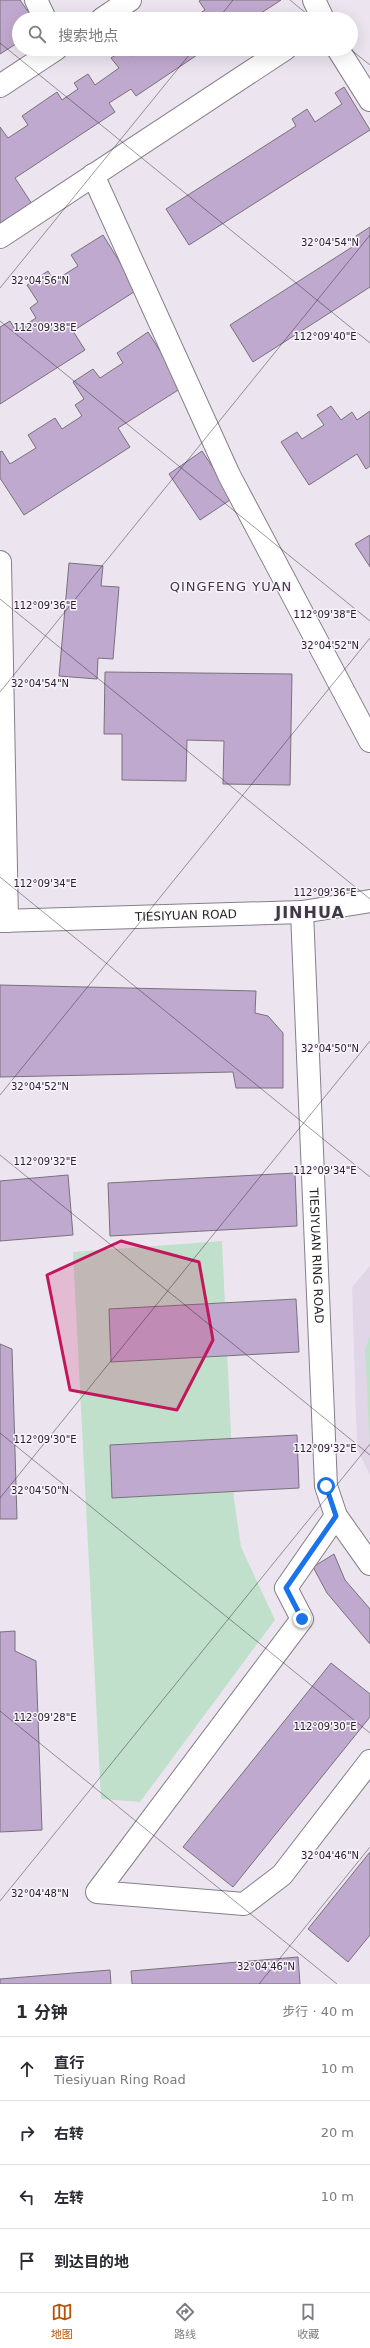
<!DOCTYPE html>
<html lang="zh">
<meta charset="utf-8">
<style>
body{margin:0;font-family:"DejaVu Sans","Noto Sans SC",sans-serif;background:#f2f2f3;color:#2b2b33}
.stop{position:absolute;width:12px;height:12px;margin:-9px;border:3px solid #1a73e8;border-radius:50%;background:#fff}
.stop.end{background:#1a73e8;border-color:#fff;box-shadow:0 1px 4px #0008}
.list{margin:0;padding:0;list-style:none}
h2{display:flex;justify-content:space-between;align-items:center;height:52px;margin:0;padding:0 16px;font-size:17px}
h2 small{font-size:13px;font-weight:400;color:#7c7c81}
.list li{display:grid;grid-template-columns:26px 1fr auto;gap:12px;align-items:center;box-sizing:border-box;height:64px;padding:0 16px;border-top:1px solid #e1e1e2}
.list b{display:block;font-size:15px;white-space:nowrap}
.list p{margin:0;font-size:13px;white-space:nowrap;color:#7c7c81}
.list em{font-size:13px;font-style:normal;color:#7c7c81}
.icon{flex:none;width:22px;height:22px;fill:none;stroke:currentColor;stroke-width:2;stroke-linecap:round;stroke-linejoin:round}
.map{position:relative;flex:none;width:370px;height:1984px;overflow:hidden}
.search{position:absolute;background:#fff;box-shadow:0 4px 16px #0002;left:12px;right:12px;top:12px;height:44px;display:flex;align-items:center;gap:10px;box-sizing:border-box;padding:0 14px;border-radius:22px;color:#7c7c81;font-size:15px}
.sheet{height:308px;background:#fff}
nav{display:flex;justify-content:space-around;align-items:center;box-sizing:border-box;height:56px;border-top:1px solid #e1e1e2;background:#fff;font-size:11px;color:#7c7c81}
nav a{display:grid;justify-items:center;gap:2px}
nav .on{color:#b45309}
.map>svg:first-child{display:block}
.built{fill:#e1d6e7}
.park{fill:#c1e0cc}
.building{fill:#c0a9ce;stroke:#78717b}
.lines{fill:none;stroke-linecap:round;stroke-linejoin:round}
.minor-casing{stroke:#857f89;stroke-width:24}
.minor{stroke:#fff;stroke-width:22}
.route{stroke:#1a73e8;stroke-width:5}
.marked{fill:#c2185b;fill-opacity:0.2;stroke:#c2185b;stroke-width:3;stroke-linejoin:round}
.ticks{fill:none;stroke:#272428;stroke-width:1;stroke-opacity:0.45}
.labels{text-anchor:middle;stroke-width:3;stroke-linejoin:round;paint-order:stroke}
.street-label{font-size:12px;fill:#272428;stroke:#faf3fe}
.neighbourhood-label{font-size:13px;letter-spacing:1px;fill:#3f3a42;stroke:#faf3fe}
.district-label{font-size:16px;font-weight:bold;letter-spacing:1px;fill:#3f3a42;stroke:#faf3fe}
.ticks-label{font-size:10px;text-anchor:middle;fill:#272428;stroke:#faf3fe;stroke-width:3;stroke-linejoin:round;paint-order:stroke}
</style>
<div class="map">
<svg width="370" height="1984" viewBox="0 0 370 1984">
<rect width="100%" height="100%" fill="#ece5f0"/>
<!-- built -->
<path class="built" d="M 370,1266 L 370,1475 L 357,1449 L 352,1287 Z"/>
<!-- park -->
<path class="park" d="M 222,1241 L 234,1499 L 241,1547 L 275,1620 L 140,1802 L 101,1799 L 73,1252 Z
M 370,1335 L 370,1449 L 365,1350 Z"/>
<!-- building -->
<path class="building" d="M 0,0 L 20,0 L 33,19 L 19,19 L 19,42 L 0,54 Z
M 201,0 L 281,0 L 252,19 L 191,19 L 205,10 L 199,1 Z
M 125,49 L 131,56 L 142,49 L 206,49 L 136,96 L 131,89 L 109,103 L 115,112 L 15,178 L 32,204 L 0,225 L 0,127 L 8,138 L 28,125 L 22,116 L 57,92 L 62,100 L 78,89 L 74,83 L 88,74 L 95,85 L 119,68 L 111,58 Z
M 344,87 L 370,130 L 189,245 L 166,209 L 296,126 L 292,119 L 307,109 L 315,122 L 342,104 L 335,93 Z
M 370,227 L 370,287 L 253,362 L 230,325 L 360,242 L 356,236 Z
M 103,235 L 137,290 L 73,331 L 85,350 L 0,404 L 0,327 L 10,321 L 16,331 L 36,318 L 30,308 L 38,302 L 27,285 L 48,271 L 54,281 L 78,266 L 71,255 Z
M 148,332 L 183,387 L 118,428 L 130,447 L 24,515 L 0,478 L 0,452 L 2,451 L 10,464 L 36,448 L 28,435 L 55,418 L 62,429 L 82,416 L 75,405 L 84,399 L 73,382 L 93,369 L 100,378 L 123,363 L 117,353 Z
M 331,406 L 341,420 L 352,412 L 357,420 L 370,411 L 370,466 L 366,469 L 357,454 L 309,485 L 281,442 L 297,432 L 302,439 L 324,425 L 317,415 Z
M 202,451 L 233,498 L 200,520 L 169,474 Z
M 370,535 L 370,567 L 355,544 Z
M 69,563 L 103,566 L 101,586 L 119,587 L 113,659 L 98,658 L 97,679 L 59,676 Z
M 105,672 L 292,674 L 290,785 L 223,784 L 224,741 L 187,740 L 186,781 L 122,780 L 122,734 L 104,734 Z
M 0,985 L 256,991 L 255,1013 L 268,1016 L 283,1033 L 283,1088 L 236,1088 L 233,1072 L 0,1077 Z
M 295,1173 L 297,1226 L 110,1236 L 108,1183 Z
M 68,1175 L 73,1235 L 0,1241 L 0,1181 Z
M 296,1299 L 299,1352 L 111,1362 L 109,1309 Z
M 0,1344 L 12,1349 L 17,1519 L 0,1519 Z
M 297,1435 L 299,1488 L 112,1498 L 110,1445 Z
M 334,1554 L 345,1580 L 370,1609 L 370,1644 L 327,1593 L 313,1567 Z
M 15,1631 L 15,1651 L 36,1661 L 42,1830 L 0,1832 L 0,1632 Z
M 331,1663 L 370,1694 L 370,1717 L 233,1887 L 183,1847 Z
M 370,1852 L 370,1935 L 348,1962 L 308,1929 Z
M 298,1957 L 300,1984 L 132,1984 L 131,1971 Z
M 110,1970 L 111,1984 L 0,1984 L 0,1979 Z"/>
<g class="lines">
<defs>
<g id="minor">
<path d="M 36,0 L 45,19"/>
<path d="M 314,0 L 323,19"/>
<path d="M 102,19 L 130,0"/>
<path d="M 338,49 L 370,100"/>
<path d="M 0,86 L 56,49"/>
<path d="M 93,175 L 229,475 L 370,741"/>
<path d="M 0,237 L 285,49"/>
<path d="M 0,562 L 7,921"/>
<path id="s1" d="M 302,912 L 326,1486 L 336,1516 L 370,1564"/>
<path id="s2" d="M 0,921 L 302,912 L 370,901"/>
<path d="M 336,1516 L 286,1588 L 302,1619 L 97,1892 L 244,1904 L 282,1875 L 370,1761"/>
</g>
</defs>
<!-- minor casing -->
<use href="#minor" class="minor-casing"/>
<!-- minor -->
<use href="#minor" class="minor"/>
</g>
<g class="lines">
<!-- route -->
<path class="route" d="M 302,1619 L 286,1588 L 336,1516 L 326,1486"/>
</g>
<!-- marked area -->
<path class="marked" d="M 121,1241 L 199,1262 L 213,1340 L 177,1410 L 70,1390 L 47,1275 Z"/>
<!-- ticks -->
<path class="ticks" d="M 290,0 L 313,19M 218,19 L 233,0M 0,43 L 370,343M 350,49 L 370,65M 0,288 L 194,49M 0,321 L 370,621M 0,599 L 370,899M 0,692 L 370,235M 0,877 L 370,1177M 0,1095 L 370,638M 0,1155 L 370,1455M 0,1433 L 370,1733M 0,1498 L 370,1041M 0,1711 L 337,1984M 0,1901 L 370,1444M 259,1984 L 370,1847"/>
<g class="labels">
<!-- street labels -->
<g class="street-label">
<text dy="4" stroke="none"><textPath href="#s2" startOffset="186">TIESIYUAN ROAD</textPath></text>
<text dy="4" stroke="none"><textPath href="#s1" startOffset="344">TIESIYUAN RING ROAD</textPath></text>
</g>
<!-- neighbourhood labels -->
<g class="neighbourhood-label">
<text x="231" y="591">QINGFENG YUAN</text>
</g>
<!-- district labels -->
<g class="district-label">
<text x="310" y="918">JINHUA</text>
</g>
</g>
<g class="ticks-label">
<text x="330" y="246">32°04'54"N</text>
<text x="40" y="284">32°04'56"N</text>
<text x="45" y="331">112°09'38"E</text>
<text x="325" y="340">112°09'40"E</text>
<text x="45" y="609">112°09'36"E</text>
<text x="325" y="618">112°09'38"E</text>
<text x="330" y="649">32°04'52"N</text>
<text x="40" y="687">32°04'54"N</text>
<text x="45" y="887">112°09'34"E</text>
<text x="325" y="896">112°09'36"E</text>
<text x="330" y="1052">32°04'50"N</text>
<text x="40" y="1090">32°04'52"N</text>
<text x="45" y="1165">112°09'32"E</text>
<text x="325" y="1174">112°09'34"E</text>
<text x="45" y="1443">112°09'30"E</text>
<text x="325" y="1452">112°09'32"E</text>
<text x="40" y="1494">32°04'50"N</text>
<text x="45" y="1721">112°09'28"E</text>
<text x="325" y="1730">112°09'30"E</text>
<text x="330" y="1859">32°04'46"N</text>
<text x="40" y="1897">32°04'48"N</text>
<text x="266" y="1970">32°04'46"N</text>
</g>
</svg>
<div class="stop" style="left:326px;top:1486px"></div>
<div class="stop end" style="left:302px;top:1619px"></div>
<div class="search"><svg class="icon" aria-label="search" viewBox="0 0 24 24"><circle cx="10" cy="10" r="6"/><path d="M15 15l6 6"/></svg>搜索地点</div>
</div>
<section class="sheet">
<h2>1 分钟<small>步行 · 40 m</small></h2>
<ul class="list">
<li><svg class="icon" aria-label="ahead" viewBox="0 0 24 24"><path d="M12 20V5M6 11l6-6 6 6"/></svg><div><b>直行</b><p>Tiesiyuan Ring Road</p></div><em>10 m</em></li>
<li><svg class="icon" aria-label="right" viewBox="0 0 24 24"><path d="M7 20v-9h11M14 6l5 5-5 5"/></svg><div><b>右转</b></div><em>20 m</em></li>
<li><svg class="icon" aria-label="left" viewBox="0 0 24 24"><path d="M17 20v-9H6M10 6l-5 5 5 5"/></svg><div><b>左转</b></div><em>10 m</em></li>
<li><svg class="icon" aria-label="arrive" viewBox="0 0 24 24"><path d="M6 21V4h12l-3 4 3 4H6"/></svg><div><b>到达目的地</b></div></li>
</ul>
</section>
<nav>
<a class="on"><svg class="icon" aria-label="map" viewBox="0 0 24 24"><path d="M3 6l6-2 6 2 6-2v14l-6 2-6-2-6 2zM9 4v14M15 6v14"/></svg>地图</a>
<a><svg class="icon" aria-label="directions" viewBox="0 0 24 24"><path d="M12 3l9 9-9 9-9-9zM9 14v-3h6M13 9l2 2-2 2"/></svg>路线</a>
<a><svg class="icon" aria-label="saved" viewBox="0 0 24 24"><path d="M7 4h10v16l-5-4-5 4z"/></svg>收藏</a>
</nav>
